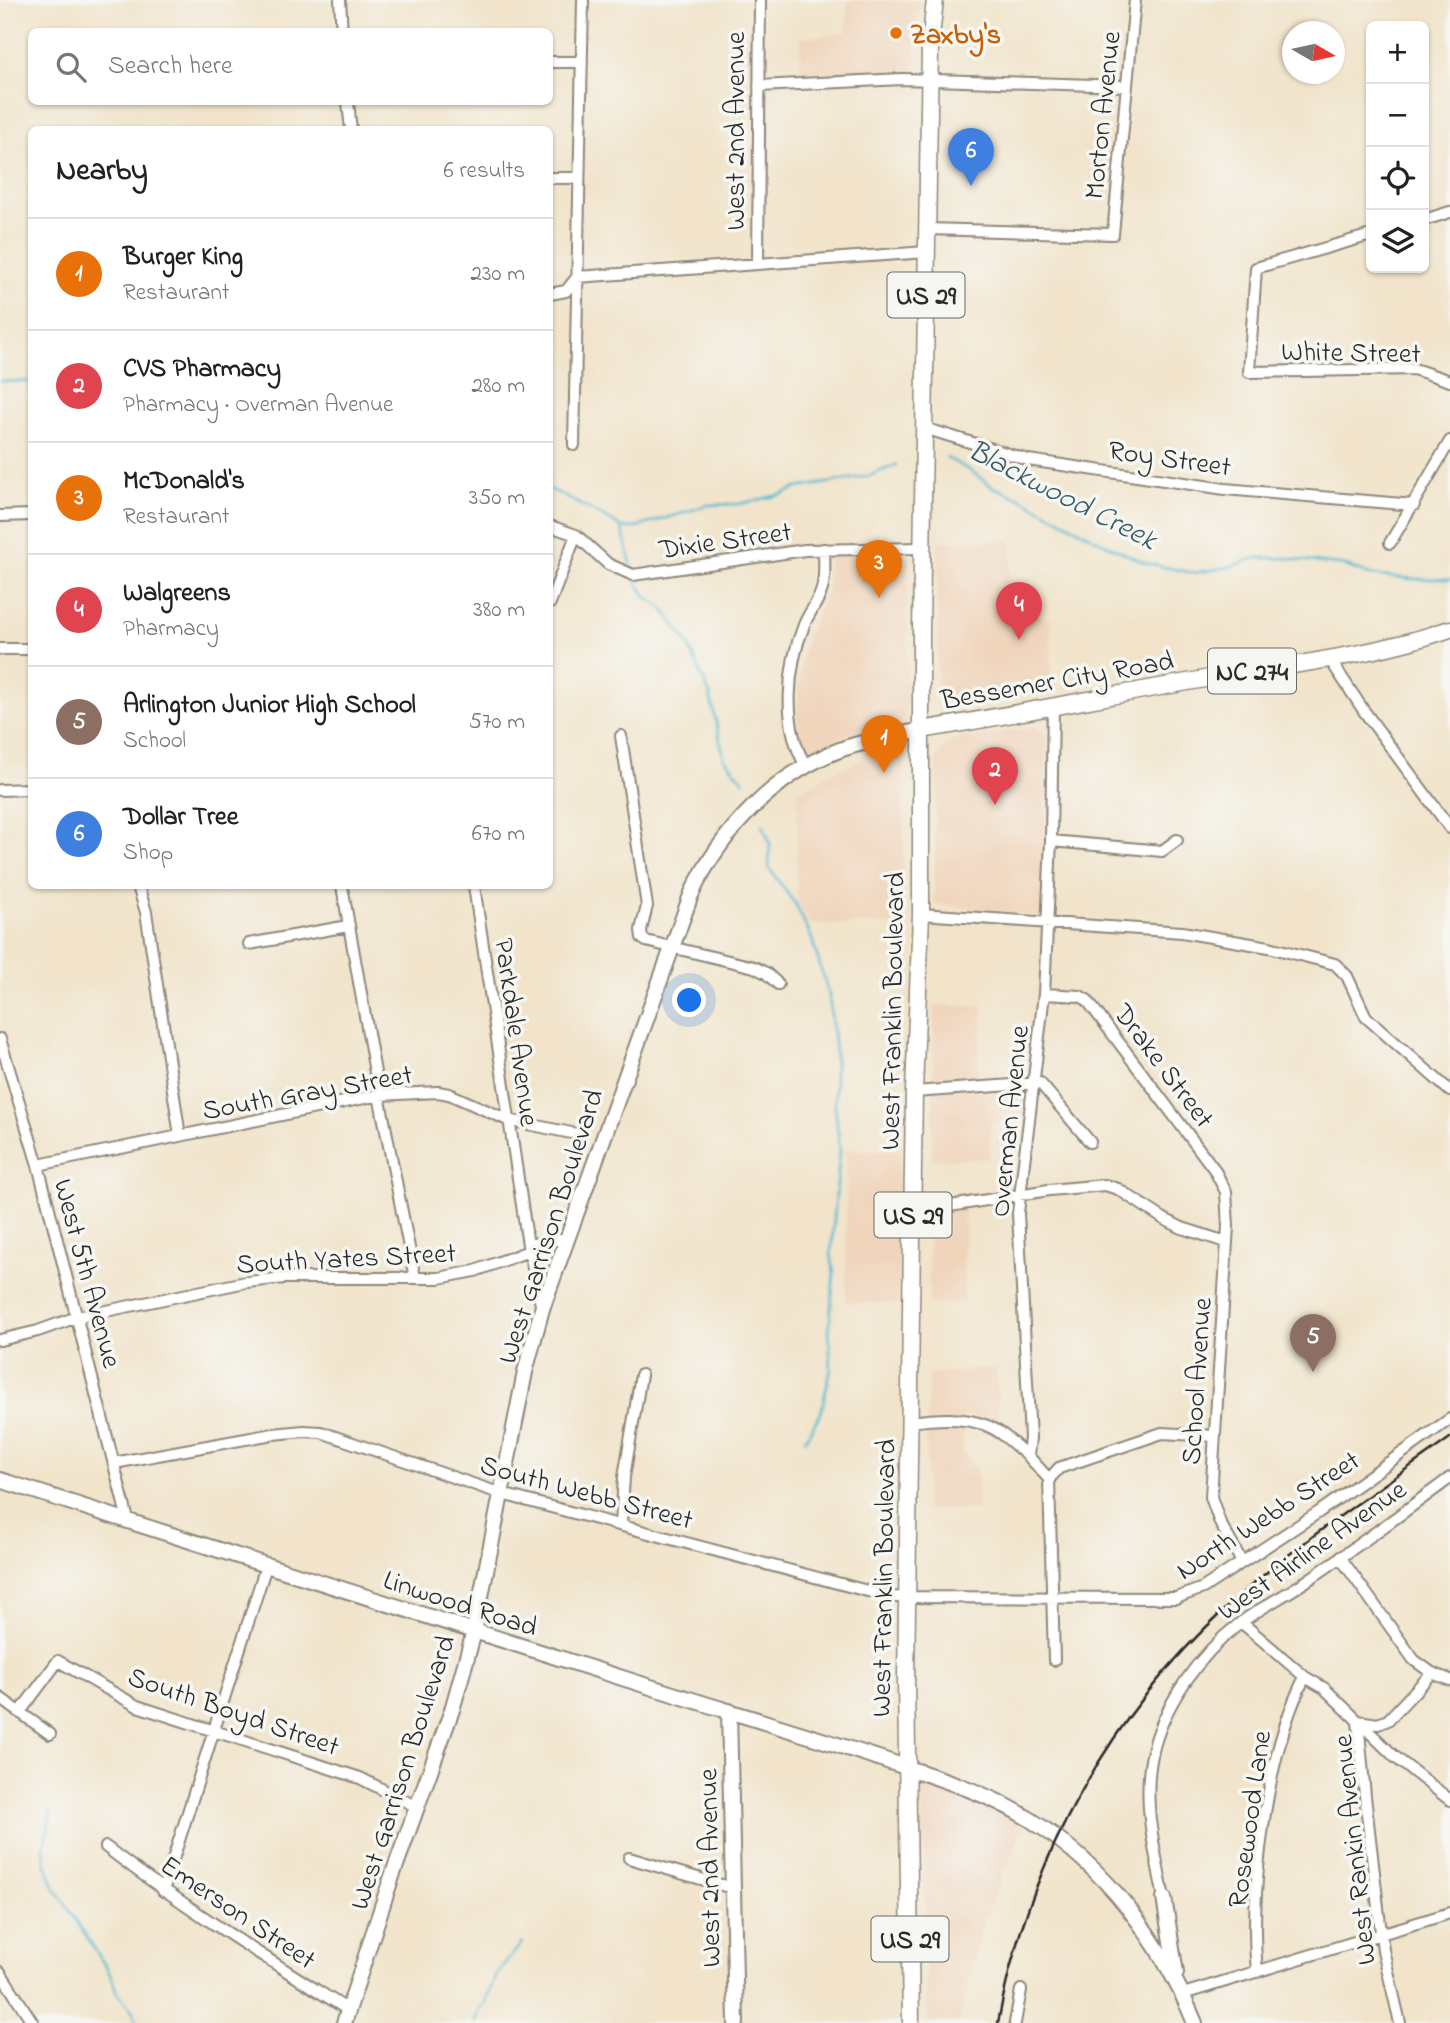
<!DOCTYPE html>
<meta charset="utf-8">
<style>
body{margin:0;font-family:"Indie Flower",sans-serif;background:#f2f2f2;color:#222}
.controls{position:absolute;right:21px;top:21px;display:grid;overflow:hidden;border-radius:10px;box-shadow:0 2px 5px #0004}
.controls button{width:63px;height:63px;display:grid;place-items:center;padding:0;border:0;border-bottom:2px solid #e0e0e0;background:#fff;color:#222;font:35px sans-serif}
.compass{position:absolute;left:1282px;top:21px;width:63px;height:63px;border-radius:50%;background:#fff;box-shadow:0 2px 5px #0004;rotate:99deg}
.you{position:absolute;left:690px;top:1001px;width:24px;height:24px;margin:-18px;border:5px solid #fff;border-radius:50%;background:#1a73e8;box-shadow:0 0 0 10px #1a73e833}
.badge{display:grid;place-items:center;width:46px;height:46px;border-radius:50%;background:#111827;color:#fff;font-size:23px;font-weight:700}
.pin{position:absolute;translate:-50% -58px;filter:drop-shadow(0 2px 4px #0008)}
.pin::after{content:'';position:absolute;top:37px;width:24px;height:21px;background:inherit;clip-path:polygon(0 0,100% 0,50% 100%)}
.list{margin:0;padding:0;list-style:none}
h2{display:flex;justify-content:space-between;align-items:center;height:91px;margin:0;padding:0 28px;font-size:30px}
h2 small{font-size:23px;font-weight:400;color:#767676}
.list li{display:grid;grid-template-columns:46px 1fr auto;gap:21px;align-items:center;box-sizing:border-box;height:112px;padding:0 28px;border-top:2px solid #e0e0e0}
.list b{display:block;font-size:26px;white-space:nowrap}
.list p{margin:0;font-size:23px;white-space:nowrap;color:#767676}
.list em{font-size:23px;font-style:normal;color:#767676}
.icon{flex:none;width:38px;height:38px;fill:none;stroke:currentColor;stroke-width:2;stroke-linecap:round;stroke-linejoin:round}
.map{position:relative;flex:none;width:1450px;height:2023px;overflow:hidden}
.search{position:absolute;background:#fff;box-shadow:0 2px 5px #0004;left:28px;top:28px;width:525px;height:77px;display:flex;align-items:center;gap:18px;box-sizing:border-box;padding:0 24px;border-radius:10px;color:#767676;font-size:26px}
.panel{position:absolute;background:#fff;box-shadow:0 2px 5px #0004;left:28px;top:126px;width:525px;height:763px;border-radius:10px}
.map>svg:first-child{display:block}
.built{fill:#f0d5bc}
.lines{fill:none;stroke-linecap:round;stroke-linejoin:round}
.stream{stroke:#54b8d2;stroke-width:2.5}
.street-casing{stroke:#8e887b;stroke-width:14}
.secondary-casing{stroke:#8e887b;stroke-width:18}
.primary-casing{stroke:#8e887b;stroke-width:19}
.street{stroke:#fff;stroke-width:10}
.secondary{stroke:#fff;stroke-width:14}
.primary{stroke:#fff;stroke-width:16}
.rail{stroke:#2b2b2b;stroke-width:2.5}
.food-dot{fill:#e8710a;stroke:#f6f6f2;stroke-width:2.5}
.labels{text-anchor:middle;stroke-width:7;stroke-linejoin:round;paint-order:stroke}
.shield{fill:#f6f6f2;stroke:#686867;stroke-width:2}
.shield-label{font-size:26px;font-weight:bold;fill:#2b2b2b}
.food-label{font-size:28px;font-weight:bold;fill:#c56008;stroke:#f6f6f2;text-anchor:start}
.street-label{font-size:28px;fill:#2b2b2b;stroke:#f6f6f2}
.water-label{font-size:30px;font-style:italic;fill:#395c65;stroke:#f6f6f2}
</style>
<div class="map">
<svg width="1450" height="2023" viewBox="0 0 1450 2023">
<rect width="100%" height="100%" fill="#f6f6f2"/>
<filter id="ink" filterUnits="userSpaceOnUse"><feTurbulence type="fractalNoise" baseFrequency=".0143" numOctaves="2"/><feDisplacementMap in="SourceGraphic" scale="14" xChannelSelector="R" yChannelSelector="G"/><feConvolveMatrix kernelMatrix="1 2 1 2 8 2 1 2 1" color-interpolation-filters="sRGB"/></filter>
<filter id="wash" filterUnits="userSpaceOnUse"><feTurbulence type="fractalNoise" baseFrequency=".00686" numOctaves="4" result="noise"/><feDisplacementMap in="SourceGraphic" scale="28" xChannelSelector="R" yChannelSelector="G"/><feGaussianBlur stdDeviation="1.57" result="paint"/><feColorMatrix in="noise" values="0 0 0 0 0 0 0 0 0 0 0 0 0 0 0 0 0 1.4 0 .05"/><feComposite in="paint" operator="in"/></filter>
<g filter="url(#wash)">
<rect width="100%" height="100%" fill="#f1e4cb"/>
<!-- built -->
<path class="built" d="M 847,0 L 921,0 L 918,12 L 914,71 L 800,77 L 801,38 L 847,32 Z
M 1011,540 L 1010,605 L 1051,620 L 1051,691 L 945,708 L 937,698 L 938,541 Z
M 829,555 L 908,556 L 906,720 L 853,732 L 807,751 L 801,742 L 797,717 L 799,677 L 806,637 L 827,591 Z
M 1035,727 L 1041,730 L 1045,737 L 1047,748 L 1043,916 L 934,904 L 936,762 L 940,752 L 947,744 L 958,739 Z
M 904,749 L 903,925 L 810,924 L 796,900 L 798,793 L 826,775 L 863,760 Z
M 934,1005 L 983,1007 L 977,1090 L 1028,1087 L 1025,1124 L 991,1122 L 989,1158 L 932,1159 Z
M 846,1150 L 900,1150 L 899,1303 L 846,1303 Z
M 964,1207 L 964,1304 L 929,1304 L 928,1213 Z
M 996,1368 L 999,1424 L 964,1415 L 963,1451 L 978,1474 L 977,1509 L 925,1509 L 928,1374 Z
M 929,1783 L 968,1797 L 1024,1826 L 980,1930 L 959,2023 L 927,2023 L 922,1788 Z"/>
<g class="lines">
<!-- stream -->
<path class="stream" d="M 0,381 L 32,382
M 947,458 L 971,471 L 991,486 L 1022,499 L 1109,546 L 1146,563 L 1193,573 L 1229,567 L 1256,558 L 1284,558 L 1346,566 L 1370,575 L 1414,579 L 1450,579
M 550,489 L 610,520 L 622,528 L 634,528 L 708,505 L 739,504 L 780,495 L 797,488 L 869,476 L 896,465
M 622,528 L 632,568
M 636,581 L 647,598 L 663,608 L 688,644 L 710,695 L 724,758 L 744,781
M 763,825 L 770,843 L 769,868 L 796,905 L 812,939 L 829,996 L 835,1052 L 835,1108 L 840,1149 L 831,1254 L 834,1273 L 829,1331 L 831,1369 L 821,1412 L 805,1440
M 51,1812 L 44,1849 L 45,1862 L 54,1886 L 108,1970 L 117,1992 L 133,2012 L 137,2023
M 476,2023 L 479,2010 L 484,2005 L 497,1973 L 522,1943"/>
</g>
</g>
<g filter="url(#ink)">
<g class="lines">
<defs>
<path id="street" d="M 340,0 L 342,32
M 550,62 L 582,62
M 759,86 L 902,79 L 1126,86
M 348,102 L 351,130
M 550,178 L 579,178
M 1424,220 L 1450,212
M 927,229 L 1113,234 L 1135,0
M 1371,235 L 1256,268 L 1249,372 L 1414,369 L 1450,381
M 758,263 L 760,0
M 550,294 L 566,291 L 577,277 L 927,252
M 924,428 L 1028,460 L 1225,489 L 1414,505
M 574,445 L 583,0
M 0,516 L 32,515
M 550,526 L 576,535 L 608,564 L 633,575 L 805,550 L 923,548
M 1390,543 L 1450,441
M 550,603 L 576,535
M 0,649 L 32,649
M 1329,658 L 1364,711 L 1450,828
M 1053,705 L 1051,841 L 1044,994 L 1018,1213 L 1030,1438 L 1028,1456 L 1049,1479 L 1054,1660
M 621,736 L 647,906 L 641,930 L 642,938 L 646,941 L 754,967 L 766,973 L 778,984
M 806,766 C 782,727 787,667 804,625 C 808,614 817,604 821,592 C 826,579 824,562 824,549
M 0,790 L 32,789
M 1051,841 L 1162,851 L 1177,840
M 138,886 L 146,912 L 180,1136
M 342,886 L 379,1095 L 415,1278
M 474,886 L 528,1245 L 542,1309
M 921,914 L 1182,932 L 1269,947 L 1335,964 L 1347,976 L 1366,1017 L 1450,1091
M 249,944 L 348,926
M 1044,994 L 1080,996 L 1087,1000 L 1214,1169 L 1226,1192 L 1228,1226 L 1211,1497 L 1220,1523 L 1242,1562
M 0,1039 L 38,1165 L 128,1520
M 914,1092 L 1040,1083 L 1090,1142
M 38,1165 L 379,1095 L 438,1092 L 449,1094 L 508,1120 L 581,1135
M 913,1212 L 1049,1190 L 1105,1185 L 1118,1189 L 1164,1219 L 1182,1228 L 1226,1242
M 528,1245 L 567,1238
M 0,1340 L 38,1331 L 77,1317 L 246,1282 L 285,1278 L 439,1278 L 475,1271 L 529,1251
M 910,1422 C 940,1418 976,1415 1002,1434 C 1011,1441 1019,1449 1028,1456
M 114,1463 L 273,1434 L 304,1431 L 321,1432 L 502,1494 L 890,1597 L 1176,1598 L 1203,1588 L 1319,1512 L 1450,1419
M 1049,1479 L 1059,1468 L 1162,1433 L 1215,1436
M 621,1525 L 624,1477 L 641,1375
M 1340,1557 L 1414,1660 L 1432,1673 L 1450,1680
M 1241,1622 L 1305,1677 L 1324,1688 L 1395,1757 L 1450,1800
M 0,1698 L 50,1734
M 20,1712 L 58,1661 L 137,1706 L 360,1778 L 417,1807
M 106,1847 C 184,1907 266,1958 348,2010
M 629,1858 L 732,1888
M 163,1891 L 266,1566
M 1164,1898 C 1155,1852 1142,1802 1152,1755 C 1163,1705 1199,1655 1239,1624 C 1261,1607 1288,1594 1311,1578 C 1358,1546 1404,1512 1450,1478
M 0,1972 L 33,2023
M 1257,1972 C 1249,1890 1267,1750 1305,1677
M 1183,1994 L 1450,1913
M 1015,2023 L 1021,1990
M 1400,2023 L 1383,1950 L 1365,1796 L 1358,1721 L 1378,1724 L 1388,1720 L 1432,1673"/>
<path id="secondary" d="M 0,1480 C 220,1550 440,1622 660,1690 C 734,1713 808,1735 881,1759 C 932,1776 985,1791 1031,1820 C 1107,1868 1161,1941 1195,2023
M 729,1711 L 736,2023
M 1164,1898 L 1176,1973
M 344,2023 L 390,1882 L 452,1710 L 474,1632 L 525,1372 L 542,1309 L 691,895 C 720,832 776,773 842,749 C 867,740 894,736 921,730"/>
<path id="primary" d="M 921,730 C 1017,714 1113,695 1210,678 C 1289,665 1373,656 1450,629
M 911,2023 L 906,1681 L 914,1092 L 921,914 L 921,632 L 930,46 L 935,0"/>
</defs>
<!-- street casing -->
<use href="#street" class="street-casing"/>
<!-- secondary casing -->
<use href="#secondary" class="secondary-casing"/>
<!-- primary casing -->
<use href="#primary" class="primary-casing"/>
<!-- street -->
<use href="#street" class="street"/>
<!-- secondary -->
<use href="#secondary" class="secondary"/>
<!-- primary -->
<use href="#primary" class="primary"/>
<!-- rail -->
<path class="rail" d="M 998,2023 C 1027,1864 1107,1718 1226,1608 C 1295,1544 1375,1492 1450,1438"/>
</g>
</g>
<!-- markers -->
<circle class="food-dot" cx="896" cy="33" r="7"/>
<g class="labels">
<!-- shield labels -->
<g class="shield">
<rect x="887.5" y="272.5" width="77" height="45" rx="5"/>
<rect x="1208" y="648.5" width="88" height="45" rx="5"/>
<rect x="874.5" y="1192.5" width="77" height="45" rx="5"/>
<rect x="871.5" y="1916.5" width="77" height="45" rx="5"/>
</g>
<g class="shield-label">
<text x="926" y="304">US 29</text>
<text x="1252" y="680">NC 274</text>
<text x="913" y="1224">US 29</text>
<text x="910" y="1948">US 29</text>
</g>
<!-- food labels -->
<g class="food-label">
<text x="910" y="43">Zaxby's</text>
</g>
<!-- street labels -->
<g class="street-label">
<text transform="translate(1101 115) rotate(-84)" y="10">Morton Avenue</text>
<text transform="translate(734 131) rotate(-90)" y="10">West 2nd Avenue</text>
<text transform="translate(1351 351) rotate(1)" y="10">White Street</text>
<text transform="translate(1170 457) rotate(8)" y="10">Roy Street</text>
<text transform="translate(725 539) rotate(-8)" y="10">Dixie Street</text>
<text transform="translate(1057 679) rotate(-10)" y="10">Bessemer City Road</text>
<text transform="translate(891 1011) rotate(-89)" y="10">West Franklin Boulevard</text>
<text transform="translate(518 1032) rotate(82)" y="10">Parkdale Avenue</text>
<text transform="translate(1165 1065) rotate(53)" y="10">Drake Street</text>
<text transform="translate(307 1091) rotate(-10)" y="10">South Gray Street</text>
<text transform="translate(1008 1121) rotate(-84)" y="10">Overman Avenue</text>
<text transform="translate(549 1226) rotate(-72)" y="10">West Garrison Boulevard</text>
<text transform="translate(346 1257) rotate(-3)" y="10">South Yates Street</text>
<text transform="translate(89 1273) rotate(75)" y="10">West 5th Avenue</text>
<text transform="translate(1195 1381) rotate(-86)" y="10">School Avenue</text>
<text transform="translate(587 1491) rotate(15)" y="10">South Webb Street</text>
<text transform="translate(1267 1514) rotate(-33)" y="10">North Webb Street</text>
<text transform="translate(1311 1549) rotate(-35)" y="10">West Airline Avenue</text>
<text transform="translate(882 1578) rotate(-89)" y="10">West Franklin Boulevard</text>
<text transform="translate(461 1602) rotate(18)" y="10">Linwood Road</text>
<text transform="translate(234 1710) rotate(19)" y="10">South Boyd Street</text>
<text transform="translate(401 1772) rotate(-72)" y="10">West Garrison Boulevard</text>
<text transform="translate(1248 1819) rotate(-82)" y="10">Rosewood Lane</text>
<text transform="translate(1353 1850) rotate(-96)" y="10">West Rankin Avenue</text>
<text transform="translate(708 1868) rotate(-91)" y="10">West 2nd Avenue</text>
<text transform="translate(239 1911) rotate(34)" y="10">Emerson Street</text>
</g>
<!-- water labels -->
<g class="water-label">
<text transform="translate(1063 494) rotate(27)" y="10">Blackwood Creek</text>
</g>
</g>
</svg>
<div class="controls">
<button>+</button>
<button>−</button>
<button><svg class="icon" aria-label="locate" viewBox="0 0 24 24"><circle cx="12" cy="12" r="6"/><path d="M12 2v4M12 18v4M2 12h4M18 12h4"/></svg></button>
<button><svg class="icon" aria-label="layers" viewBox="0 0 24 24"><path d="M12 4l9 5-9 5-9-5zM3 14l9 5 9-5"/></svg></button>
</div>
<svg class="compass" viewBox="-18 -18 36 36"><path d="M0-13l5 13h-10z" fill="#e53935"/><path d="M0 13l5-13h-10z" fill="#767676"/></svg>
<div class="you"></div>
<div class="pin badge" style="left:884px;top:773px;background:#e8710a">1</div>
<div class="pin badge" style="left:995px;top:805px;background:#e0444e">2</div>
<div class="pin badge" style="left:879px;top:598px;background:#e8710a">3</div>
<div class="pin badge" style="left:1019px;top:640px;background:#e0444e">4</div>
<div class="pin badge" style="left:1313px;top:1372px;background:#8d6e63">5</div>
<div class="pin badge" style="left:971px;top:186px;background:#3f7fe0">6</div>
<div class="search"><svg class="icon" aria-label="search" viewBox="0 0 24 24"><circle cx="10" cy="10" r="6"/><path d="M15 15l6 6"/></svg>Search here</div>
<section class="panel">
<h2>Nearby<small>6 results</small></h2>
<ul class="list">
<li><span class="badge" style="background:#e8710a">1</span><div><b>Burger King</b><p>Restaurant</p></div><em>230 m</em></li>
<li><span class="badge" style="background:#e0444e">2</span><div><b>CVS Pharmacy</b><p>Pharmacy · Overman Avenue</p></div><em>280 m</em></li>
<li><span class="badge" style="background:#e8710a">3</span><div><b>McDonald's</b><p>Restaurant</p></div><em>350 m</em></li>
<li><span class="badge" style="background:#e0444e">4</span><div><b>Walgreens</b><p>Pharmacy</p></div><em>380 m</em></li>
<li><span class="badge" style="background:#8d6e63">5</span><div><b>Arlington Junior High School</b><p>School</p></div><em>570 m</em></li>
<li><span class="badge" style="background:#3f7fe0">6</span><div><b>Dollar Tree</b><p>Shop</p></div><em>670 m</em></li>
</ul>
</section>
</div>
